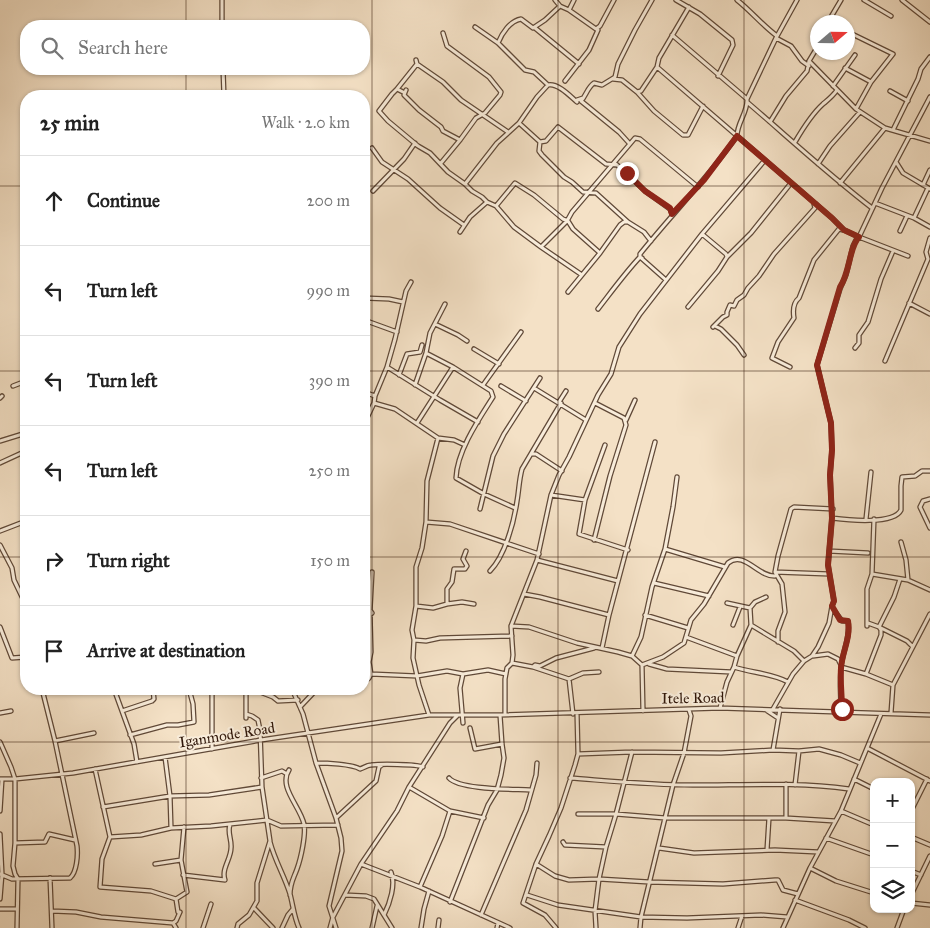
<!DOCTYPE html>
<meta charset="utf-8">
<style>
body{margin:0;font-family:"IM FELL Great Primer",serif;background:#f6f6f6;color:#222}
.controls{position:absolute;right:15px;bottom:15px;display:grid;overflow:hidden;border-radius:10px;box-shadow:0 1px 4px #0004}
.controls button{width:45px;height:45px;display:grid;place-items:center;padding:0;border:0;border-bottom:1px solid #e0e0e0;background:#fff;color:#222;font:25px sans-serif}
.compass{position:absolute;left:810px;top:15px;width:45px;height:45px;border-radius:50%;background:#fff;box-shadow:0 1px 4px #0004;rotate:70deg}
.stop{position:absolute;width:15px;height:15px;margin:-11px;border:4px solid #8f2418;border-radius:50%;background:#fff}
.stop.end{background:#8f2418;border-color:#fff;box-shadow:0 1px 5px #0008}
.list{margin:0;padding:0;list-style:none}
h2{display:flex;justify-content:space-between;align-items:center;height:65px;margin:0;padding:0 20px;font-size:21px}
h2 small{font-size:16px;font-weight:400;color:#767676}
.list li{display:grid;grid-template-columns:32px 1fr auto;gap:15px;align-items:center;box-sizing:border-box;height:90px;padding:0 20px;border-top:1px solid #e0e0e0}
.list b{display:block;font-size:19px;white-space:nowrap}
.list em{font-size:16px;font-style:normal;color:#767676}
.icon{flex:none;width:28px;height:28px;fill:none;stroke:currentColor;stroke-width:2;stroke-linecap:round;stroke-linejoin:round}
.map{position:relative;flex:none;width:930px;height:928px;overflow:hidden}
.search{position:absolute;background:#fff;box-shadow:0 1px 4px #0004;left:20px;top:20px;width:350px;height:55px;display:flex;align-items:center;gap:12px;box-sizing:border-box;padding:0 18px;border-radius:20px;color:#767676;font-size:19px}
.panel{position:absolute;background:#fff;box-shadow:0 1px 4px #0004;left:20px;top:90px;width:350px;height:605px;border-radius:20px}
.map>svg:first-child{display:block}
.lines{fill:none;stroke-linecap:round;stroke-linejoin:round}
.minor-casing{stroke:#604938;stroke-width:5.5}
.minor{stroke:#f8ecda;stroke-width:3}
.route{stroke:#8f2418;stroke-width:6}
.grid{fill:none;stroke:#2f1609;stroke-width:1;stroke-opacity:0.55}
.labels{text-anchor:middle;stroke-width:4;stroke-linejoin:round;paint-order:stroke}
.street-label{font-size:15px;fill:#2f1609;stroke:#f8ecda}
</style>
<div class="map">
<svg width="930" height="928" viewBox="0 0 930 928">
<rect width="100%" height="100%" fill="#f4e1c6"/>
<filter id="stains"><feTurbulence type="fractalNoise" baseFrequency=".004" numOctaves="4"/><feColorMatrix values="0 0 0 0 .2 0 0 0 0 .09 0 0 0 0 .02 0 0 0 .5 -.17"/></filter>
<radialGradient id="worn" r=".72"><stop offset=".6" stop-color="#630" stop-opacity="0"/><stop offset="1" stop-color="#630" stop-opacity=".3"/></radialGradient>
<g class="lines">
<defs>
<path id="minor" d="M 555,0 L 560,6 L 569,10 L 596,29 L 600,26 L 614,0
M 676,0 L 700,14 L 732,40 L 733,45 L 718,76
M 737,0 C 751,11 762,25 777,36
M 864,0 L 891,16
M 902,0 L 930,22
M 569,10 L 574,0
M 828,22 L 841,0
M 222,26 L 222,0
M 475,27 L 498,43 L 525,70 L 534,72 L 548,85 C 558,83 570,96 577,102 L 577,100 L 583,98
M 535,28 L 579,64
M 672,35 L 747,99
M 776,38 L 791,46 L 802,61 L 809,66
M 498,43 C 502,33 510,21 521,19 L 533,28 L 545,20 L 560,6
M 416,60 L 417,64 L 443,82 L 461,100 L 508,132
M 809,61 L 856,109 L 885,128 L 930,141
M 657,67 L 765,160
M 845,68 L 871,82 L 893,54 L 848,32
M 223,69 L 224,96
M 613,79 L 622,80 L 637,92 L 641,91 L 657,67 L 659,58 L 689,7
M 565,81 L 589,50 L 598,30 L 596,29
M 833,86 L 855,55
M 397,89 L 417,64
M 406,90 L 404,95 L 419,110 L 441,127 L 443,131 L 460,140 L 476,118 L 485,113 L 500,95 L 501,92 L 489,77 L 447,46 L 443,33
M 890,91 L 908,101
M 403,92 L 397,89 L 392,94 L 379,111 L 388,121 L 418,146 L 430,153 L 448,172 L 465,184 L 472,191 L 482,197 L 487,202 L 496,206 L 514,227 L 541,247 L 567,221 L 572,212 L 635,138 L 640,139 L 698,187
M 637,92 L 654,111 L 683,135 L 688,135 L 703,106
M 747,102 C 789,138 829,175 872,208
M 856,109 L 871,82
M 770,122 L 786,96 L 807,71 L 809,61 L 818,46
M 519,123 L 540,142
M 893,130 L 918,79 L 921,69 L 930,57
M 540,142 L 539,151 L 542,155 L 564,177 L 572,182 L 583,192 L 596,193 L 628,222 L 644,232 L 651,241
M 540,142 L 546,141 L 558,127 L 606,164 L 617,165
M 795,142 C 802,130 813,113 823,104 C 829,99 833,96 837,90
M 629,143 L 619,132 L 581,101 C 586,96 587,88 594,83 L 602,85 L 615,77 L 618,64 L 635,30 L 652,0
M 372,148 L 382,162 L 408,179 L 440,208 L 464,225
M 896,162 L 903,173 L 930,189
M 441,163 L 460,140
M 616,164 L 645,191 L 670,209 L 672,214
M 818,164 L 830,146 L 860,112
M 840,183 L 885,128
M 465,184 L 497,143 L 519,123 L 537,97 L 548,85
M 923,185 L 930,170
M 373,191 L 404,159 L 415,143
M 875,203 L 914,218 L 930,227
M 496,206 L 515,183 L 534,195 L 563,219 L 568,221 L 573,229 L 600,253
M 914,218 L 928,188
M 900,231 L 907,216
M 460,232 L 470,217 L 487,202
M 541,247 L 582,275
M 727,257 L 751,233 L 791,183
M 666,280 L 640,257 L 640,254 C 672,214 708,178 737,136 C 737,123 748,112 747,99 L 776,38 L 797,0
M 411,282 L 406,291 L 395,339 L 387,367 L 440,400 L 478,422
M 568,292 L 600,253 L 620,225 L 624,222 L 627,222
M 364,298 L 389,299 L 403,302
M 909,303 L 930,314
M 688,307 L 718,271 L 727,257 L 726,254 L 702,234
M 598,309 C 612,291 625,273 640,257 L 642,258
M 364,320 L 397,332
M 435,324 L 458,335 L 467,341
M 715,326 L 721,329 L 737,345 L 744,355
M 713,327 L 723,317 L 727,315 L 727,312 L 730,305 L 734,306 L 737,300 L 744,295 L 748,288 L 759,276 L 774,254 L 815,208 L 814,204 L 816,204
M 364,339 L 364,338
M 855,348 L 859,343 L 859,335 L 868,322 L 881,279 L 893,251
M 474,349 L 499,364
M 426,353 L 430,333 L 445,304
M 885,361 L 928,259 L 926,252 L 930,238
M 790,367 L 772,358 L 778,342 L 794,318 C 793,312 793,303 799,298 L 814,260 L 839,229 L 843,230
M 399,375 L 407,354 L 420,352 L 422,345
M 415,385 L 426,353 L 453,367
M 483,385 L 521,332
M 13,386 L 26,381
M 501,386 L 526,401
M 534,388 L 586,420
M 364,392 L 375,396 L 374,403 L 364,424
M 375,396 L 387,367
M 0,398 L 2,396
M 559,402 L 566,391
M 374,403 L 395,409 L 438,438 L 454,440 L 465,445
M 626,420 L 635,400
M 417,423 L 453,367 L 491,391 L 493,397 C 479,419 457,451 456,478 L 484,494 L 515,508
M 0,441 L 26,433
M 605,445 L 585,500 L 579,534 L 628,550
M 532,454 L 536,454 L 562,471
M 0,463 L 26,451
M 551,495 L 585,500
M 930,499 L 923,501 L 920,507 L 930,528
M 480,509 L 493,456 L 504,434 L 540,378
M 832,518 C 847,520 894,525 901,510 L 901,486 L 902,477 L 915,476 L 922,471 L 930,471
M 866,519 L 871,472
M 426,522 L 450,524 L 539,554
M 0,531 L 26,521
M 594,540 L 610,476 L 626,425 L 624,418 L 595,403
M 901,542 L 906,560 L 908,580
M 0,545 L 12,568 L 14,580 L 26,605
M 665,549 L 725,567
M 829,551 L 868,553
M 537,560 L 618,581
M 490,571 C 505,556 514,522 517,501 C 519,490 519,480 522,469 L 561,403
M 775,572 L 829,574
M 872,574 L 908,580 L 930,590
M 654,583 L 709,596
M 524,594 L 540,597 L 609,615 L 602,648
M 447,604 L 462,602 L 474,604
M 416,606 L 433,608 L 447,604 L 447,589 L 452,582 L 454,569 L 465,569 L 467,566 L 463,559 L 466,551
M 750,608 L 755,602 L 766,597
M 833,609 L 842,621 L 848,621 C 851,637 842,652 841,668 C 840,682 840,698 842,712
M 609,615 L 655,442
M 645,615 L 688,628
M 868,623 L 879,627 L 907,641 L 912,646
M 733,625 L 740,607
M 751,625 L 794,651 L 804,661
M 511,626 L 529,627 L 577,643 L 618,652 L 632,656 L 642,665 L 643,711
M 867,626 L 867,589 L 872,574 L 874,519
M 0,627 L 12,658 L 26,657
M 686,637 L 737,656
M 414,640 L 426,641 L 440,638 L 512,636
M 778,642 L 778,631 L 785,612 L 782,584 L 775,572 L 778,556 L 791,509 L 794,507 L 833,509
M 632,656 L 641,637 L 652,587 L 665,549 L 673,507 L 677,477
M 813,656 L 828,654 L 838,659 L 841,665
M 512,663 L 533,667 L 535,665 L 540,666 L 556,658 L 594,648
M 649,664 L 667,669 L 731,672
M 642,665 L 663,657 L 684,643 L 691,620 L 704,604 L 728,563 C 744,550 758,577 775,576
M 533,667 L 569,679 L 583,673 L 599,672
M 734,667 C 752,673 771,673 788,682
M 841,667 L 866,674 L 893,685
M 371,674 L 417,676 L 447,671 L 463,674 L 488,670 L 506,674
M 463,674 L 460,688 L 463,723
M 866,674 L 881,635 L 881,630 L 879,627 L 894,597 L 900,579
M 569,679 L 573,714
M 364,682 L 369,678 L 371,674 L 369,662 L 371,652 L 370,615 L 372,613 L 370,610 L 372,572
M 114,689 L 134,744 L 137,762
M 212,689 L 212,749
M 245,689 L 251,691 L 255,690 L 273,697 L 278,701 L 298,700
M 292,689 L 303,714 L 316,763 L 336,818 L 341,838 L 342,851 L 329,906 L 336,928
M 300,707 L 317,689
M 720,708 L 727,682 L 734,667 L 737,656 L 751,625 L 750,608 L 727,603
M 773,709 L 793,674 L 804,661 L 812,656 L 818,647 L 829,623 L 832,606 L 834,601 L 828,565 L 832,518 L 830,475 L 832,450 L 831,423 L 817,365 L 840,289 L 846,275 L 853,246 L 856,240 L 859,237 L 908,256
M 766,710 L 778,718
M 122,711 L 152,701 L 154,699 L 153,689
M 0,713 L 11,711
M 891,713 L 893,685 L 930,614
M 429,715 L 419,685 L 413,658 L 414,640 L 412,630 L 416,606 L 416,567 L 422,548 L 426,522 L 427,481 L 438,438
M 505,715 L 505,679 L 507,668 L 512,663 L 513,655 L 511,626 L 537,560 L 551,495 L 559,475 L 569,457 L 598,395 L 611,374 L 619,347 L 640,314 L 702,234 L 765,160 L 832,218 L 844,230 L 859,237 L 882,188 L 930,97
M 246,718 L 246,689
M 470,728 L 475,749 L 502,744
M 130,735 L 167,725 L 178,725 L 194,722 L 193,704 L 189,689
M 55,741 L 94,733
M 0,742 L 11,767 L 15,779 L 15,843 L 13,866 L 15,874 L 18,879 L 17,928
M 867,748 L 930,781
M 773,750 L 780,709
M 578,754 L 632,752 L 721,753 L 773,750 L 799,751 L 819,749 L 841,755 L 860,763
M 165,757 L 170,796 L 171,828
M 316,763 C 326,763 352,764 360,769 C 364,768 367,765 371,765 C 380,764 416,764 423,767
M 95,769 L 110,837 L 102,859 L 100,887 L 151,891 L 176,899
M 289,770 C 278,787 300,806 304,824 C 306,835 301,858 297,869 C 293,880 290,883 290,895
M 261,778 L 282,771 L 287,774
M 449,778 C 460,790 513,789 530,790
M 570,778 C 611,781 652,785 693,785 C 745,785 797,782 849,789
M 0,779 L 15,779 L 73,773 L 261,740 L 429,715 L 500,715 L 720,708 L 930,715
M 854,779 L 874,789
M 786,784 L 786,818
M 795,785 L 799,751
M 409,787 L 450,811 L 484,818
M 103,807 L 170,796 L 209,795 L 262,787
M 0,811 L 2,779
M 841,811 L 874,825
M 911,811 L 927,779
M 578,814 L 616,814 L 665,818 L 786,818 L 835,821
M 336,818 L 376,781 L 379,767 L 382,765
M 0,834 L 2,874 L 0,899
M 110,837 L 141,835 L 171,828 L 211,826 L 267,820 L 281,826 L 338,825
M 911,837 L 930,845
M 826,838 L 874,855
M 270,842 C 275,861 284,875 290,894 C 293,905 294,917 299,928
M 563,842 L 565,845 L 606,847
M 15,843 L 45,842 L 49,834 L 75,840
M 659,848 L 694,853 L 775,850 L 818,852
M 767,850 L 769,818
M 155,864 L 181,860
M 361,864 L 420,887 L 510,928
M 536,864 L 555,876 L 569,880 L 599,879 L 649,882 L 723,884 L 775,880 L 778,880 L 783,890 L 798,894
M 810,868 L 836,881 L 874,893
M 911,871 L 921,875
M 0,874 L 12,879 L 70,878 C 77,872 78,855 77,846 L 55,741 L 42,689
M 183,875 L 225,880 C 221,869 231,859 231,848 C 232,840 227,832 230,825
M 50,878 L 52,928
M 420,887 L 442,836 L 450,811
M 345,895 L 366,896 L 374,899 L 392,928
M 527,895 L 558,905 L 641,917 L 687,918 L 761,915 L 787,917
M 911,895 L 930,856
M 176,899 L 187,892 L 181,860 L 184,827
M 795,900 L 849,920 L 865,928
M 450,902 L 488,805 L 497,790 L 501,775 L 504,758 L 502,744 L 500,715
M 911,903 L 930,905
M 254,908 L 273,928
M 0,909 L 17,909
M 52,911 L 76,912 L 101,917 L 173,923 L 176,921 L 180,912 L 178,912 L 176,899
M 384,915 C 390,903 396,884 391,872
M 481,915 L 526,810 L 536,775 L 537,763
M 173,923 L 176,928
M 203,928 L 211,904
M 237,928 L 238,924 L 249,915 L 257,901 L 257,883 L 270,841 L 262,787 L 260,730 L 258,720 L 252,716 L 246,714
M 282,928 L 288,915 L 293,909
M 330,928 L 333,917 L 361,864 L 397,811 L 409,787 L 450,723 L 457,716
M 372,928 L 377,906
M 421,928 L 424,909 L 429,891
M 438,928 L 439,920
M 497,928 L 498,923
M 556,928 L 545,915 L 523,903 L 536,864 L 549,836 L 561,808 L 575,765 L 578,754 L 577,713
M 596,928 L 595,911 L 599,879 L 606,847 L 616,814 L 632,752
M 640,928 L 641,917 L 673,785 L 684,753 L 691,716 L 689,710
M 738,928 L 742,916
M 783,928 L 810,868 L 841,811 L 881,714
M 897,928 L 904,909"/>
</defs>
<!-- minor casing -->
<use href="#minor" class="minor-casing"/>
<!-- minor -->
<use href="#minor" class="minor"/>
</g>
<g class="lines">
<!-- route -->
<path class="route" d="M 627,173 L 645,191 L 670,208 L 672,214 L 704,180 L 737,136 L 832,218 L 844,230 L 859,237 C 849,247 850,273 840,287 L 817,365 L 831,423 L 832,450 L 830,475 L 832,518 L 828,565 L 834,601 L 832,606 L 840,620 L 848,621 C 851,638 842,652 841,668 C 840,682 842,696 842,709"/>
</g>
<!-- grid -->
<path class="grid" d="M 186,0 L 186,26M 372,0 L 372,928M 558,0 L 558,928M 744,0 L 744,928M 186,69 L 186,96M 0,186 L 26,186M 364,186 L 930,186M 0,371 L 26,371M 364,371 L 930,371M 0,557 L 26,557M 364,557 L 930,557M 186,689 L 186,928M 0,742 L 930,742"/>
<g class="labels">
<!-- street labels -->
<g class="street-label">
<text transform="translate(693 698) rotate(-1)" y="5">Itele Road</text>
<text transform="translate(227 735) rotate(-9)" y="5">Iganmode Road</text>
</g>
</g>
<rect width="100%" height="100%" filter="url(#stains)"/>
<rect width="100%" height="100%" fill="url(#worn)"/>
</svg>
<div class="controls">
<button>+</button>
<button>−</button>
<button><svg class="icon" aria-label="layers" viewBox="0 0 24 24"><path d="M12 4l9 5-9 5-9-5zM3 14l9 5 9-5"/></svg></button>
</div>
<svg class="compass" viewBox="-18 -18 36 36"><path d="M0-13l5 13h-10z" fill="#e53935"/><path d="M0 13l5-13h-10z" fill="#767676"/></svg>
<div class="stop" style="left:842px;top:709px"></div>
<div class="stop end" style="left:627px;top:173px"></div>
<div class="search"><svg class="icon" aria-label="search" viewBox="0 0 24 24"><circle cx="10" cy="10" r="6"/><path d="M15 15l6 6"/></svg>Search here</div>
<section class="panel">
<h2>25 min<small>Walk · 2.0 km</small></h2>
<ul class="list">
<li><svg class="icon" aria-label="ahead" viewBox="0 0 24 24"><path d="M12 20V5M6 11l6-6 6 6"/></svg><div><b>Continue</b></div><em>200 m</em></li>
<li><svg class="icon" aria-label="left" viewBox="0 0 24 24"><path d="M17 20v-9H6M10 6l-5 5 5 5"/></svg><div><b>Turn left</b></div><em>990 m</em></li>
<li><svg class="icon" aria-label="left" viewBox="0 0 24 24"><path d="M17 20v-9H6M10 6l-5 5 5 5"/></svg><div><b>Turn left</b></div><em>390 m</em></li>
<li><svg class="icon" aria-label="left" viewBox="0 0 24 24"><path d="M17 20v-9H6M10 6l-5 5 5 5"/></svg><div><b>Turn left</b></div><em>250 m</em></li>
<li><svg class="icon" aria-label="right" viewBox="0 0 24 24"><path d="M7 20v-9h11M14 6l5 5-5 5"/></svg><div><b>Turn right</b></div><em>150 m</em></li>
<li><svg class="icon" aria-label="arrive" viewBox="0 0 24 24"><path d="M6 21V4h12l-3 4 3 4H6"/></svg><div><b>Arrive at destination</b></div></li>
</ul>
</section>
</div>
